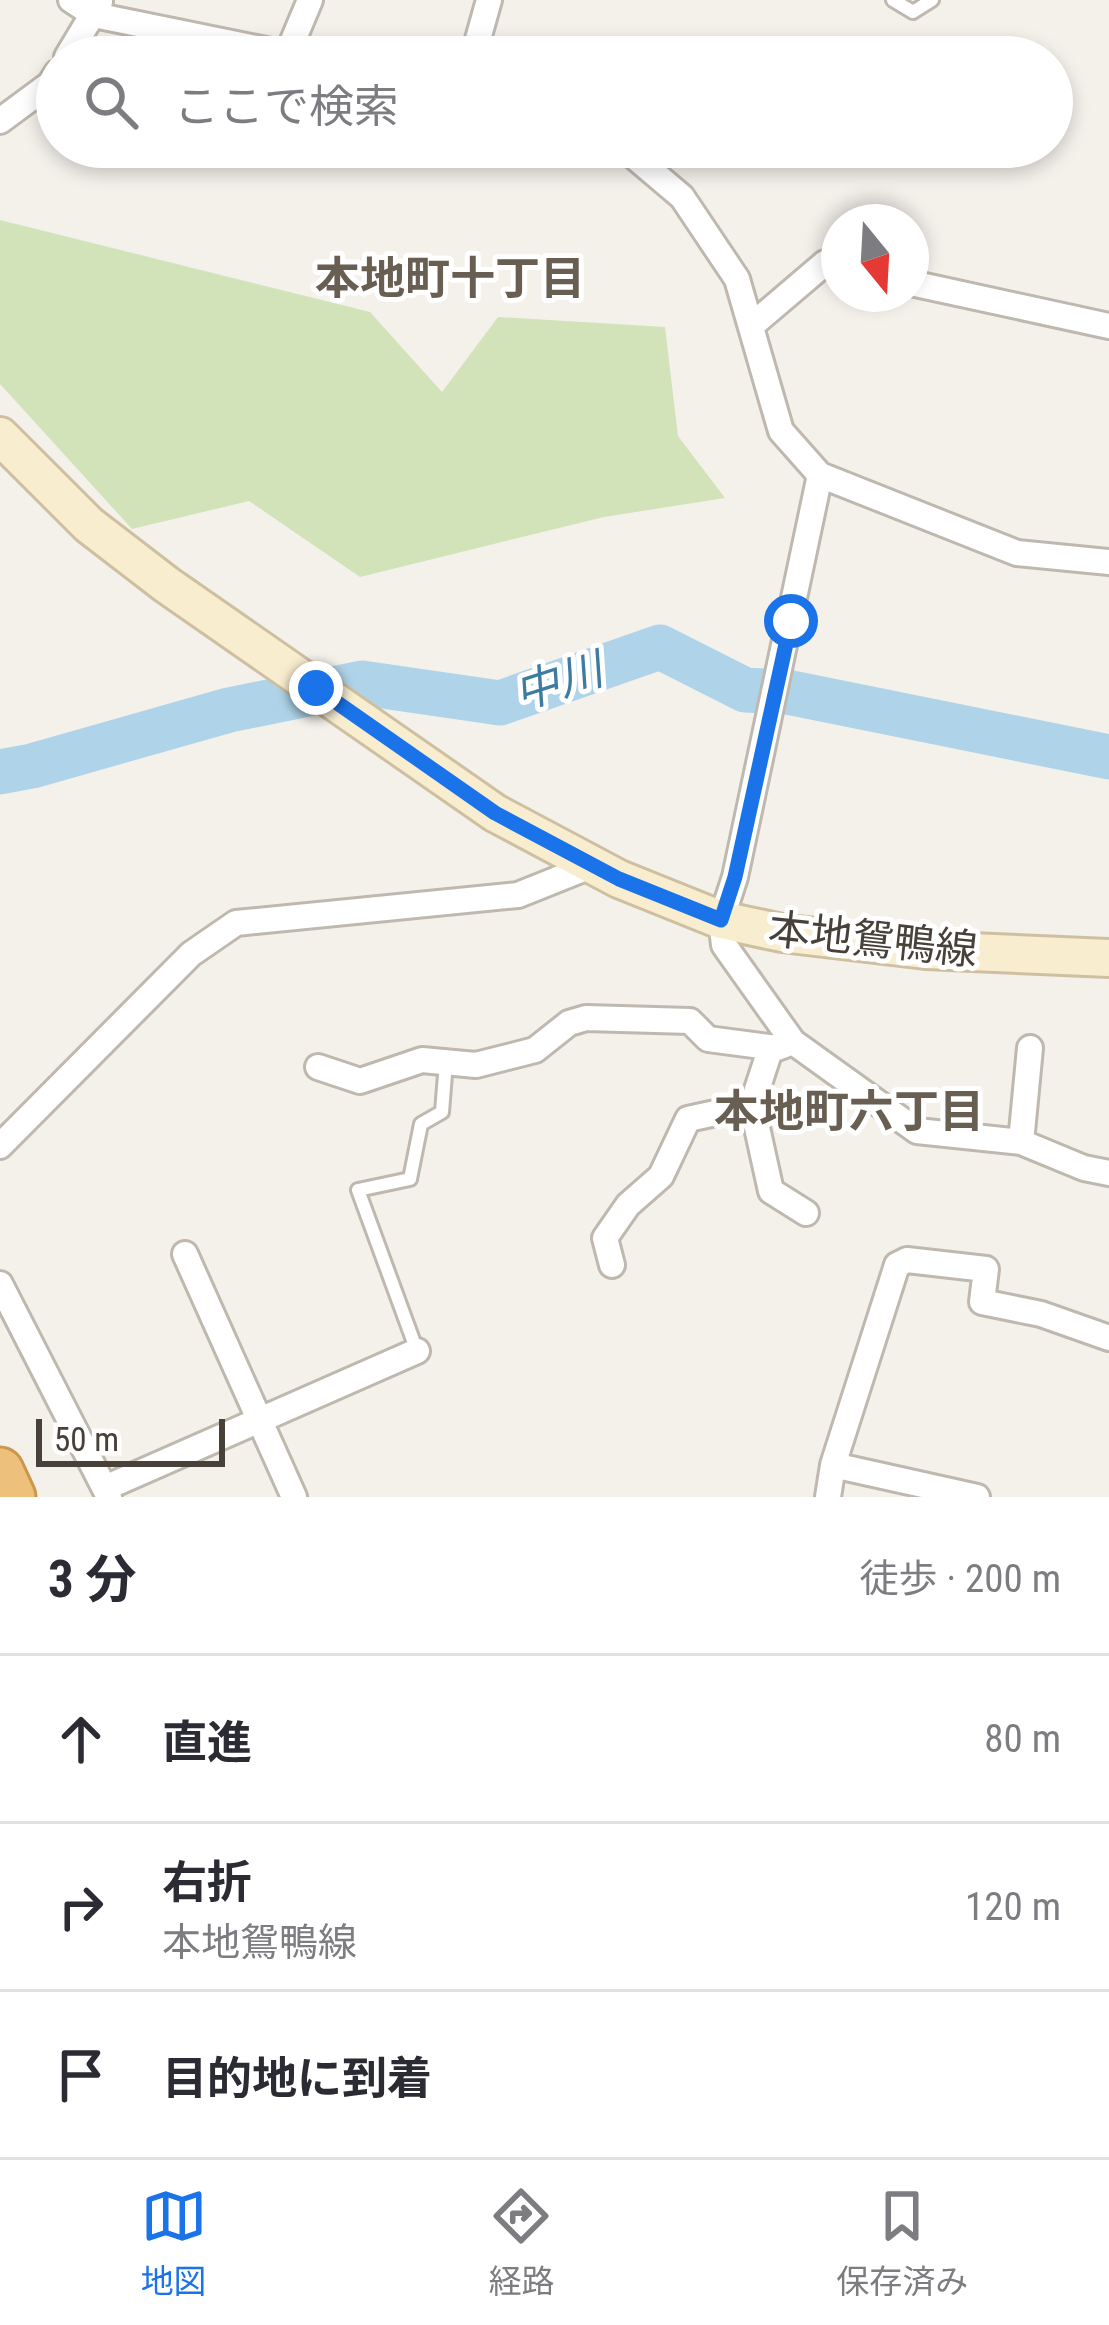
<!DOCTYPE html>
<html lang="ja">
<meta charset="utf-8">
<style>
body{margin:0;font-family:"Roboto Condensed","Noto Sans JP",sans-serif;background:#f2f2f3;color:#2b2b33}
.compass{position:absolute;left:821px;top:204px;width:108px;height:108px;border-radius:50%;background:#fff;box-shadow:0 6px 18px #0003;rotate:162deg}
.scale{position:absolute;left:36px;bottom:30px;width:189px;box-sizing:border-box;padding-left:12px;border:6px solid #47413a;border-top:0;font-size:33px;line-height:42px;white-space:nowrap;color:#47413a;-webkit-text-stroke:9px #fff;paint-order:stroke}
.stop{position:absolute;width:36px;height:36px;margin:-27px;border:9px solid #1a73e8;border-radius:50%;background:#fff}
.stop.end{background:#1a73e8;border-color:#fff;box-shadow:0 3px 12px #0008}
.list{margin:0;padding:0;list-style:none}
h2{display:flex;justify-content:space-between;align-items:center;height:156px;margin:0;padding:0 48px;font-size:51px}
h2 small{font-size:39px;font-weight:400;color:#7c7c81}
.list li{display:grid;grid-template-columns:78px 1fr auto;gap:36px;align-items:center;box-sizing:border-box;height:168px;padding:0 48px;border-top:3px solid #e1e1e2}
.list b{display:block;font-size:45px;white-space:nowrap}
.list p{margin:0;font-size:39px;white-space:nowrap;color:#7c7c81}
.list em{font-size:39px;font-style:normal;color:#7c7c81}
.icon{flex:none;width:66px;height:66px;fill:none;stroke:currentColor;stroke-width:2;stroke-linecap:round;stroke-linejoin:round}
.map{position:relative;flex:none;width:1109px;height:1497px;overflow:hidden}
.search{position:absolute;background:#fff;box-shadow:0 6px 18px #0003;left:36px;right:36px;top:36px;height:132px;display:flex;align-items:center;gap:30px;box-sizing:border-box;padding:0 42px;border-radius:66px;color:#7c7c81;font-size:45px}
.sheet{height:660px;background:#fff}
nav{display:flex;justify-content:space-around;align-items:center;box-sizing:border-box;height:168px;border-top:3px solid #e1e1e2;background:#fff;font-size:33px;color:#7c7c81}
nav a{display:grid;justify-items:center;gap:6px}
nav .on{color:#1a73e8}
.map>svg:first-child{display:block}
.green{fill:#d2e3b9}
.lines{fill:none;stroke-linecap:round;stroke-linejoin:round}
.river{stroke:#afd4e9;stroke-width:45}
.lane-casing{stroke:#beb8af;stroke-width:18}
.street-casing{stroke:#beb8af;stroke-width:30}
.secondary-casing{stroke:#cebfa0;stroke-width:42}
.highway-casing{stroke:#cc964d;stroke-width:51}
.lane{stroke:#fff;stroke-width:12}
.street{stroke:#fff;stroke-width:24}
.secondary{stroke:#f9edd0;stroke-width:36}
.highway{stroke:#edc17c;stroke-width:45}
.route{stroke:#1a73e8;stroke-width:15}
.labels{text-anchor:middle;stroke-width:10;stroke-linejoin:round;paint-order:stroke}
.street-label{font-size:42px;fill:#47413a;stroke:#fff}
.neighbourhood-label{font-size:45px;font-weight:bold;fill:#695e52;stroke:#fff}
.water-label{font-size:45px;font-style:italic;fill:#3d7ba0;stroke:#fff}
</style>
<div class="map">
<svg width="1109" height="1497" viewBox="0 0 1109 1497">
<rect width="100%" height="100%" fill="#f4f1eb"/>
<!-- green -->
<path class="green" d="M 0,220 L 370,312 L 442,392 L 498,317 L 665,327 L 678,436 L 725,498 L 604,517 L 360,577 L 249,501 L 132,529 L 0,384 Z"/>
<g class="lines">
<!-- river -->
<path class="river" d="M 0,772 L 32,766 L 229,710 L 362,683 L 500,703 L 660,647 L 745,690 L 787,692 L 1109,757"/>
<defs>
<path id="lane" d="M 893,0 L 913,12 L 932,0
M 417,1351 L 358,1190 L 410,1179 L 421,1124 L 442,1112 L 446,1062"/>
<path id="street" d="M 71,0 L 94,15 L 300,57
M 287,55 L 310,0
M 67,57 L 100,2
M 473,57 L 489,0
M 0,121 L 50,84 L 57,73
M 623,147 L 682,197 L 737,279 L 781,431 L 820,475 L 735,877 L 721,920 L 724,945 L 793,1042 L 917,1131 L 1021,1142 L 1084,1168 L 1109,1173
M 911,283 L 1109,326
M 751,326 L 825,263 L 839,267
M 820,475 L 1017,553 L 1109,562
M 771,1047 L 752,1105 L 771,1191 L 806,1213
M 318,1067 L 360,1081 L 422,1060 L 476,1065 L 535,1050 L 569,1023 L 586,1018 L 690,1021 L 708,1039 L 777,1048 L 793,1042
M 1021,1142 L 1030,1048
M 0,1146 L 191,954 L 236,923 L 518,895 L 593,865
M 185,1254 L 294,1497
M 612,1265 L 605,1238 L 628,1205 L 661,1176 L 688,1119 L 752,1105
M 0,1284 L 109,1497
M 833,1465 L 977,1497
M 105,1488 L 417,1351
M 828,1497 L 833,1465 L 897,1265 L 907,1260 L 986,1269 L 982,1302 L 1041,1314 L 1109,1338"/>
<path id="secondary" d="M 0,436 L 89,525 L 167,585 L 495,813 L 619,879 L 721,920 L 782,933 L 926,950 L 1109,958"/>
<path id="highway" d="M 0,1471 L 12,1497"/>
</defs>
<!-- lane casing -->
<use href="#lane" class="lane-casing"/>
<!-- street casing -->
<use href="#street" class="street-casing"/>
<!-- secondary casing -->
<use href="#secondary" class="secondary-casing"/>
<!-- highway casing -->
<use href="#highway" class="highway-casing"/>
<!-- lane -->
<use href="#lane" class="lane"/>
<!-- street -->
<use href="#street" class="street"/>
<!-- secondary -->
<use href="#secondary" class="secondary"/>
<!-- highway -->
<use href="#highway" class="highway"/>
</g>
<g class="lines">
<!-- route -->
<path class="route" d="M 316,688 L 495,813 L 619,879 L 721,920 L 735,877 L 791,621"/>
</g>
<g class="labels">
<!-- street labels -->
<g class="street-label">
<text transform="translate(873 939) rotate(6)" y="15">本地鴛鴨線</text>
</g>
<!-- neighbourhood labels -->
<g class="neighbourhood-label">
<text x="450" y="294">本地町十丁目</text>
<text x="849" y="1127">本地町六丁目</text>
</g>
<!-- water labels -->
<g class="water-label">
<text transform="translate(558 681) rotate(-18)" y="16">中川</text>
</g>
</g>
</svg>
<svg class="compass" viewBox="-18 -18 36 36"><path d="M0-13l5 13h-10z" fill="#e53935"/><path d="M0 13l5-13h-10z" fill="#7c7c81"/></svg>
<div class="scale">50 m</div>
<div class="stop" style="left:791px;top:621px"></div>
<div class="stop end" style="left:316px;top:688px"></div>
<div class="search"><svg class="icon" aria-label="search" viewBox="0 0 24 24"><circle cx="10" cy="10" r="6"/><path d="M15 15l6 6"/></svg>ここで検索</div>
</div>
<section class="sheet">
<h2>3 分<small>徒歩 · 200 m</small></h2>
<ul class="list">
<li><svg class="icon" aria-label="ahead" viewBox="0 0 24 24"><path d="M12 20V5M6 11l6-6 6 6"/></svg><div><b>直進</b></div><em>80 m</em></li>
<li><svg class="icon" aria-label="right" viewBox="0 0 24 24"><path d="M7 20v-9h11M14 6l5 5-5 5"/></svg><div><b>右折</b><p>本地鴛鴨線</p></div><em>120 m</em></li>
<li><svg class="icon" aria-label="arrive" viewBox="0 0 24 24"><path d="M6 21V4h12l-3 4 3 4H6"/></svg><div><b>目的地に到着</b></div></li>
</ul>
</section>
<nav>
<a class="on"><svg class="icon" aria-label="map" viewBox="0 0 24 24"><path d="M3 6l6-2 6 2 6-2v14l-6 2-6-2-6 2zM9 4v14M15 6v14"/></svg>地図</a>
<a><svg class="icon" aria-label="directions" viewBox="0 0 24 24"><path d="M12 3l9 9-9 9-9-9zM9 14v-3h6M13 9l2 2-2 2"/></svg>経路</a>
<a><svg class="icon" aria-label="saved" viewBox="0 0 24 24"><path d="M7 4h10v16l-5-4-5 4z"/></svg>保存済み</a>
</nav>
